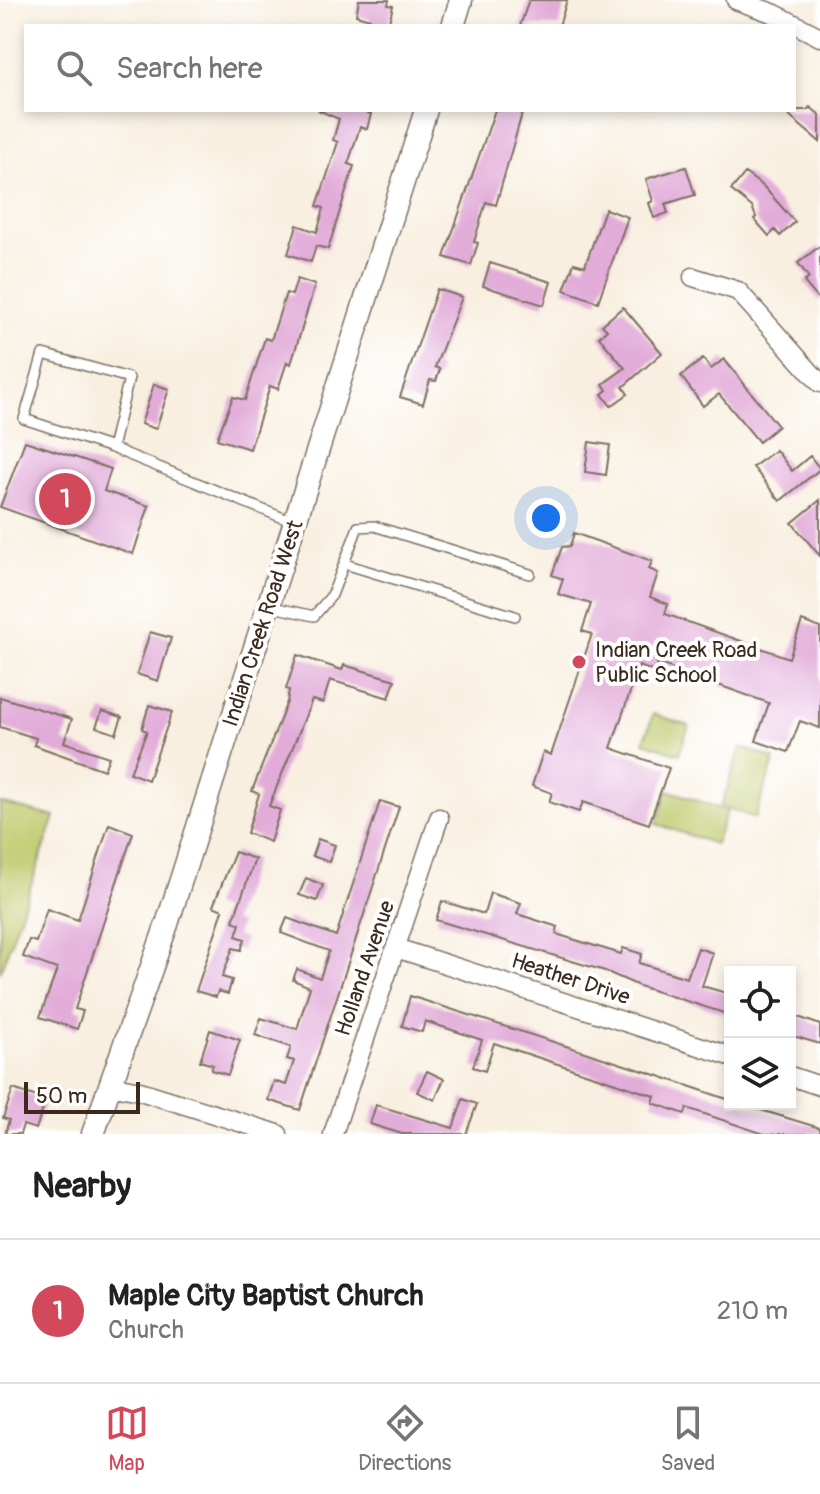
<!DOCTYPE html>
<style>
body{margin:0;font-family:Pangolin,sans-serif;background:#f6f6f6;color:#202124}
.controls{position:absolute;right:24px;bottom:24px;display:grid;overflow:hidden;border-radius:0px;box-shadow:0 4px 12px #0003}
.controls button{width:72px;height:72px;display:grid;place-items:center;padding:0;border:0;border-bottom:2px solid #e0e0e0;background:#fff;color:#202124;font:40px sans-serif}
.scale{position:absolute;left:24px;bottom:20px;width:116px;box-sizing:border-box;padding-left:8px;border:4px solid #3b2a1e;border-top:0;font-size:22px;line-height:28px;white-space:nowrap;color:#3b2a1e;-webkit-text-stroke:6px #fff;paint-order:stroke}
.you{position:absolute;left:546px;top:518px;width:28px;height:28px;margin:-20px;border:6px solid #fff;border-radius:50%;background:#1a73e8;box-shadow:0 0 0 12px #1a73e833}
.badge{display:grid;place-items:center;width:52px;height:52px;border-radius:50%;background:#d1495b;color:#fff;font-size:26px;font-weight:700}
.pin{position:absolute;translate:-50% -50%;border:4px solid #fff;box-shadow:0 2px 8px #0006}
.list{margin:0;padding:0;list-style:none}
h2{display:flex;justify-content:space-between;align-items:center;height:104px;margin:0;padding:0 32px;font-size:34px}
h2 small{font-size:26px;font-weight:400;color:#757577}
.list li{display:grid;grid-template-columns:52px 1fr auto;gap:24px;align-items:center;box-sizing:border-box;height:144px;padding:0 32px;border-top:2px solid #e0e0e0}
.list b{display:block;font-size:30px;white-space:nowrap}
.list p{margin:0;font-size:26px;white-space:nowrap;color:#757577}
.list em{font-size:26px;font-style:normal;color:#757577}
.icon{flex:none;width:44px;height:44px;fill:none;stroke:currentColor;stroke-width:2;stroke-linecap:round;stroke-linejoin:round}
.map{position:relative;flex:none;width:820px;height:1134px;overflow:hidden}
.search{position:absolute;background:#fff;box-shadow:0 4px 12px #0003;left:24px;right:24px;top:24px;height:88px;display:flex;align-items:center;gap:20px;box-sizing:border-box;padding:0 28px;border-radius:0px;color:#757577;font-size:30px}
.sheet{height:248px;background:#fff}
nav{display:flex;justify-content:space-around;align-items:center;box-sizing:border-box;height:112px;border-top:2px solid #e0e0e0;background:#fff;font-size:22px;color:#757577}
nav a{display:grid;justify-items:center;gap:4px}
nav .on{color:#d1495b}
.map>svg:first-child{display:block}
.green{fill:#bdc96a;stroke:#7c7a44;stroke-width:2}
.building{fill:#e2acd9}
.lines{fill:none;stroke-linecap:round;stroke-linejoin:round}
.service-casing{stroke:#7d6f62;stroke-width:12}
.minor-casing{stroke:#7d6f62;stroke-width:21}
.tertiary-casing{stroke:#7d6f62;stroke-width:25}
.service{stroke:#fff;stroke-width:9}
.minor{stroke:#fff;stroke-width:18}
.tertiary{stroke:#fff;stroke-width:22}
.poi-dot{fill:#d1495b;stroke:#fff;stroke-width:3}
.labels{text-anchor:middle;stroke-width:8;stroke-linejoin:round;paint-order:stroke}
.street-label{font-size:22px;fill:#3b2a1e;stroke:#fff}
.poi-label{font-size:22px;fill:#3b2a1e;stroke:#fff;text-anchor:start}
</style>
<div class="map">
<svg width="820" height="1134" viewBox="0 0 820 1134">
<rect width="100%" height="100%" fill="#fff"/>
<filter id="ink" filterUnits="userSpaceOnUse"><feTurbulence type="fractalNoise" baseFrequency=".0125" numOctaves="2"/><feDisplacementMap in="SourceGraphic" scale="16" xChannelSelector="R" yChannelSelector="G"/><feConvolveMatrix kernelMatrix="1 2 1 2 8 2 1 2 1" color-interpolation-filters="sRGB"/></filter>
<filter id="wash" filterUnits="userSpaceOnUse"><feTurbulence type="fractalNoise" baseFrequency=".006" numOctaves="4" result="noise"/><feDisplacementMap in="SourceGraphic" scale="32" xChannelSelector="R" yChannelSelector="G"/><feGaussianBlur stdDeviation="1.8" result="paint"/><feColorMatrix in="noise" values="0 0 0 0 0 0 0 0 0 0 0 0 0 0 0 0 0 1.4 0 .05"/><feComposite in="paint" operator="in"/></filter>
<g filter="url(#wash)">
<rect width="100%" height="100%" fill="#f8efe0"/>
<!-- green -->
<path class="green" d="M 653,714 L 689,726 L 679,754 L 644,742 Z
M 741,747 L 775,759 L 755,818 L 721,806 Z
M 668,790 L 727,811 L 715,844 L 656,824 Z
M 0,803 L 55,817 L 0,973 Z"/>
<g id="blocks">
<!-- building -->
<path class="building" d="M 359,0 L 389,0 L 388,5 L 393,6 L 388,26 L 369,26 L 370,19 L 356,15 Z
M 529,0 L 567,0 L 559,26 L 520,26 Z
M 810,107 L 820,115 L 820,142 L 782,110 L 807,110 Z
M 318,110 L 360,110 L 371,114 L 367,129 L 360,127 L 348,164 L 354,166 L 328,249 L 316,246 L 311,262 L 288,254 L 297,225 L 317,232 L 324,208 L 317,206 L 338,142 L 333,140 L 339,119 Z
M 495,110 L 523,110 L 496,205 L 486,202 L 474,242 L 478,243 L 471,265 L 444,257 Z
M 686,167 L 695,195 L 665,204 L 668,213 L 654,218 L 649,203 L 653,201 L 646,179 Z
M 745,173 L 764,187 L 795,222 L 780,236 L 775,230 L 769,236 L 754,219 L 756,217 L 752,207 L 731,190 Z
M 605,209 L 628,217 L 598,302 L 564,290 L 574,263 L 585,266 Z
M 820,246 L 820,301 L 804,282 L 809,278 L 798,263 Z
M 490,263 L 551,282 L 544,305 L 483,286 Z
M 297,279 L 315,285 L 291,364 L 287,362 L 278,389 L 270,386 L 250,449 L 217,439 L 233,397 L 245,400 L 265,338 L 271,340 L 286,293 L 292,295 Z
M 437,289 L 462,297 L 435,367 L 440,369 L 436,381 L 430,380 L 423,404 L 400,397 Z
M 623,307 L 662,353 L 623,387 L 628,394 L 611,406 L 602,394 L 607,390 L 603,384 L 625,368 L 599,337 L 607,330 L 602,325 Z
M 703,359 L 711,369 L 724,359 L 778,426 L 759,442 L 719,394 L 703,406 L 681,376 Z
M 154,384 L 169,389 L 156,429 L 141,424 Z
M 25,441 L 111,469 L 104,491 L 149,506 L 133,554 L 0,507 Z
M 589,442 L 610,445 L 606,475 L 585,472 Z
M 776,450 L 792,471 L 810,456 L 820,469 L 780,501 L 753,467 Z
M 820,500 L 820,556 L 792,523 Z
M 574,533 L 652,561 L 649,569 L 658,573 L 650,597 L 668,604 L 665,614 L 789,658 L 802,621 L 820,628 L 820,728 L 800,721 L 788,752 L 756,741 L 769,703 L 657,663 L 658,673 L 639,666 L 611,748 L 669,768 L 649,824 L 583,802 L 579,812 L 549,802 L 552,793 L 532,786 L 543,752 L 551,755 L 592,634 L 582,631 L 591,604 L 558,594 L 563,579 L 552,575 L 562,547 L 570,546 Z
M 150,632 L 171,638 L 158,681 L 137,674 Z
M 297,655 L 342,670 L 344,665 L 395,680 L 389,698 L 330,680 L 323,703 L 312,700 L 269,806 L 280,810 L 270,842 L 247,833 L 259,794 L 252,791 L 287,702 L 289,690 L 286,689 Z
M 0,697 L 72,719 L 64,742 L 109,757 L 104,770 L 34,745 L 36,738 L 0,727 Z
M 149,705 L 172,712 L 148,780 L 130,773 L 147,731 L 142,729 Z
M 102,711 L 122,717 L 116,734 L 96,727 Z
M 380,801 L 399,807 L 300,1110 L 268,1100 L 274,1081 L 286,1085 L 294,1061 L 287,1059 L 291,1047 L 255,1035 L 261,1018 L 297,1029 L 310,987 L 293,980 L 297,969 L 320,978 L 329,951 L 281,933 L 287,918 L 336,936 Z
M 109,824 L 133,833 L 75,1009 L 83,1011 L 77,1029 L 40,1017 L 57,969 L 23,957 L 29,940 L 36,942 L 47,909 L 78,920 Z
M 318,839 L 335,845 L 329,862 L 312,856 Z
M 235,852 L 255,859 L 233,921 L 240,924 L 236,936 L 245,939 L 241,950 L 233,948 L 222,977 L 232,980 L 228,994 L 218,991 L 216,997 L 196,991 L 223,910 L 213,906 Z
M 306,878 L 323,885 L 317,901 L 299,895 Z
M 490,893 L 521,903 L 517,914 L 558,927 L 556,934 L 621,954 L 623,948 L 642,954 L 639,963 L 687,978 L 698,948 L 713,953 L 702,986 L 730,994 L 730,1015 L 639,986 L 605,971 L 436,920 L 442,901 L 484,914 Z
M 410,996 L 653,1074 L 730,1100 L 730,1104 L 741,1104 L 820,1128 L 820,1134 L 764,1134 L 687,1108 L 685,1114 L 653,1103 L 655,1096 L 494,1043 L 485,1071 L 473,1067 L 482,1040 L 425,1021 L 422,1032 L 402,1026 Z
M 790,1014 L 820,1025 L 820,1044 L 790,1035 Z
M 210,1030 L 240,1040 L 228,1075 L 211,1070 L 213,1065 L 200,1061 Z
M 427,1071 L 444,1079 L 435,1100 L 417,1092 Z
M 13,1089 L 46,1100 L 36,1129 L 23,1125 L 20,1134 L 5,1134 L 9,1120 L 3,1118 Z
M 463,1099 L 477,1104 L 466,1134 L 402,1134 L 370,1124 L 376,1105 L 453,1128 Z"/>
</g>
</g>
<g filter="url(#ink)">
<use href="#blocks" fill-opacity="0" stroke="#7d6f62" stroke-width="2"/>
<g class="lines">
<defs>
<path id="service" d="M 112,448 L 129,378 L 43,354 L 24,419 L 112,448 L 293,522
M 345,564 L 515,616
M 268,606 L 314,616 L 332,595 L 358,527 L 374,526 L 530,574"/>
<path id="minor" d="M 736,0 L 775,14 L 820,37
M 693,277 L 738,291 L 820,383
M 396,948 L 730,1056
M 790,1076 L 820,1086
M 109,1085 L 140,1091 L 278,1134
M 333,1134 L 439,818"/>
<path id="tertiary" d="M 453,26 L 461,0
M 93,1134 L 167,924 L 426,110"/>
</defs>
<!-- service casing -->
<use href="#service" class="service-casing"/>
<!-- minor casing -->
<use href="#minor" class="minor-casing"/>
<!-- tertiary casing -->
<use href="#tertiary" class="tertiary-casing"/>
<!-- service -->
<use href="#service" class="service"/>
<!-- minor -->
<use href="#minor" class="minor"/>
<!-- tertiary -->
<use href="#tertiary" class="tertiary"/>
</g>
</g>
<!-- markers -->
<circle class="poi-dot" cx="579" cy="662" r="8"/>
<g class="labels">
<!-- street labels -->
<g class="street-label">
<text transform="translate(262 623) rotate(-72)" y="8">Indian Creek Road West</text>
<text transform="translate(364 968) rotate(-71)" y="8">Holland Avenue</text>
<text transform="translate(571 978) rotate(18)" y="8">Heather Drive</text>
</g>
<!-- poi labels -->
<g class="poi-label">
<text x="595" y="657">Indian Creek Road<tspan x="595" dy="25">Public School</tspan></text>
</g>
</g>
</svg>
<div class="controls">
<button><svg class="icon" aria-label="locate" viewBox="0 0 24 24"><circle cx="12" cy="12" r="6"/><path d="M12 2v4M12 18v4M2 12h4M18 12h4"/></svg></button>
<button><svg class="icon" aria-label="layers" viewBox="0 0 24 24"><path d="M12 4l9 5-9 5-9-5zM3 14l9 5 9-5"/></svg></button>
</div>
<div class="scale">50 m</div>
<div class="you"></div>
<div class="pin badge" style="left:65px;top:499px">1</div>
<div class="search"><svg class="icon" aria-label="search" viewBox="0 0 24 24"><circle cx="10" cy="10" r="6"/><path d="M15 15l6 6"/></svg>Search here</div>
</div>
<section class="sheet">
<h2>Nearby<small></small></h2>
<ul class="list">
<li><span class="badge">1</span><div><b>Maple City Baptist Church</b><p>Church</p></div><em>210 m</em></li>
</ul>
</section>
<nav>
<a class="on"><svg class="icon" aria-label="map" viewBox="0 0 24 24"><path d="M3 6l6-2 6 2 6-2v14l-6 2-6-2-6 2zM9 4v14M15 6v14"/></svg>Map</a>
<a><svg class="icon" aria-label="directions" viewBox="0 0 24 24"><path d="M12 3l9 9-9 9-9-9zM9 14v-3h6M13 9l2 2-2 2"/></svg>Directions</a>
<a><svg class="icon" aria-label="saved" viewBox="0 0 24 24"><path d="M7 4h10v16l-5-4-5 4z"/></svg>Saved</a>
</nav>
